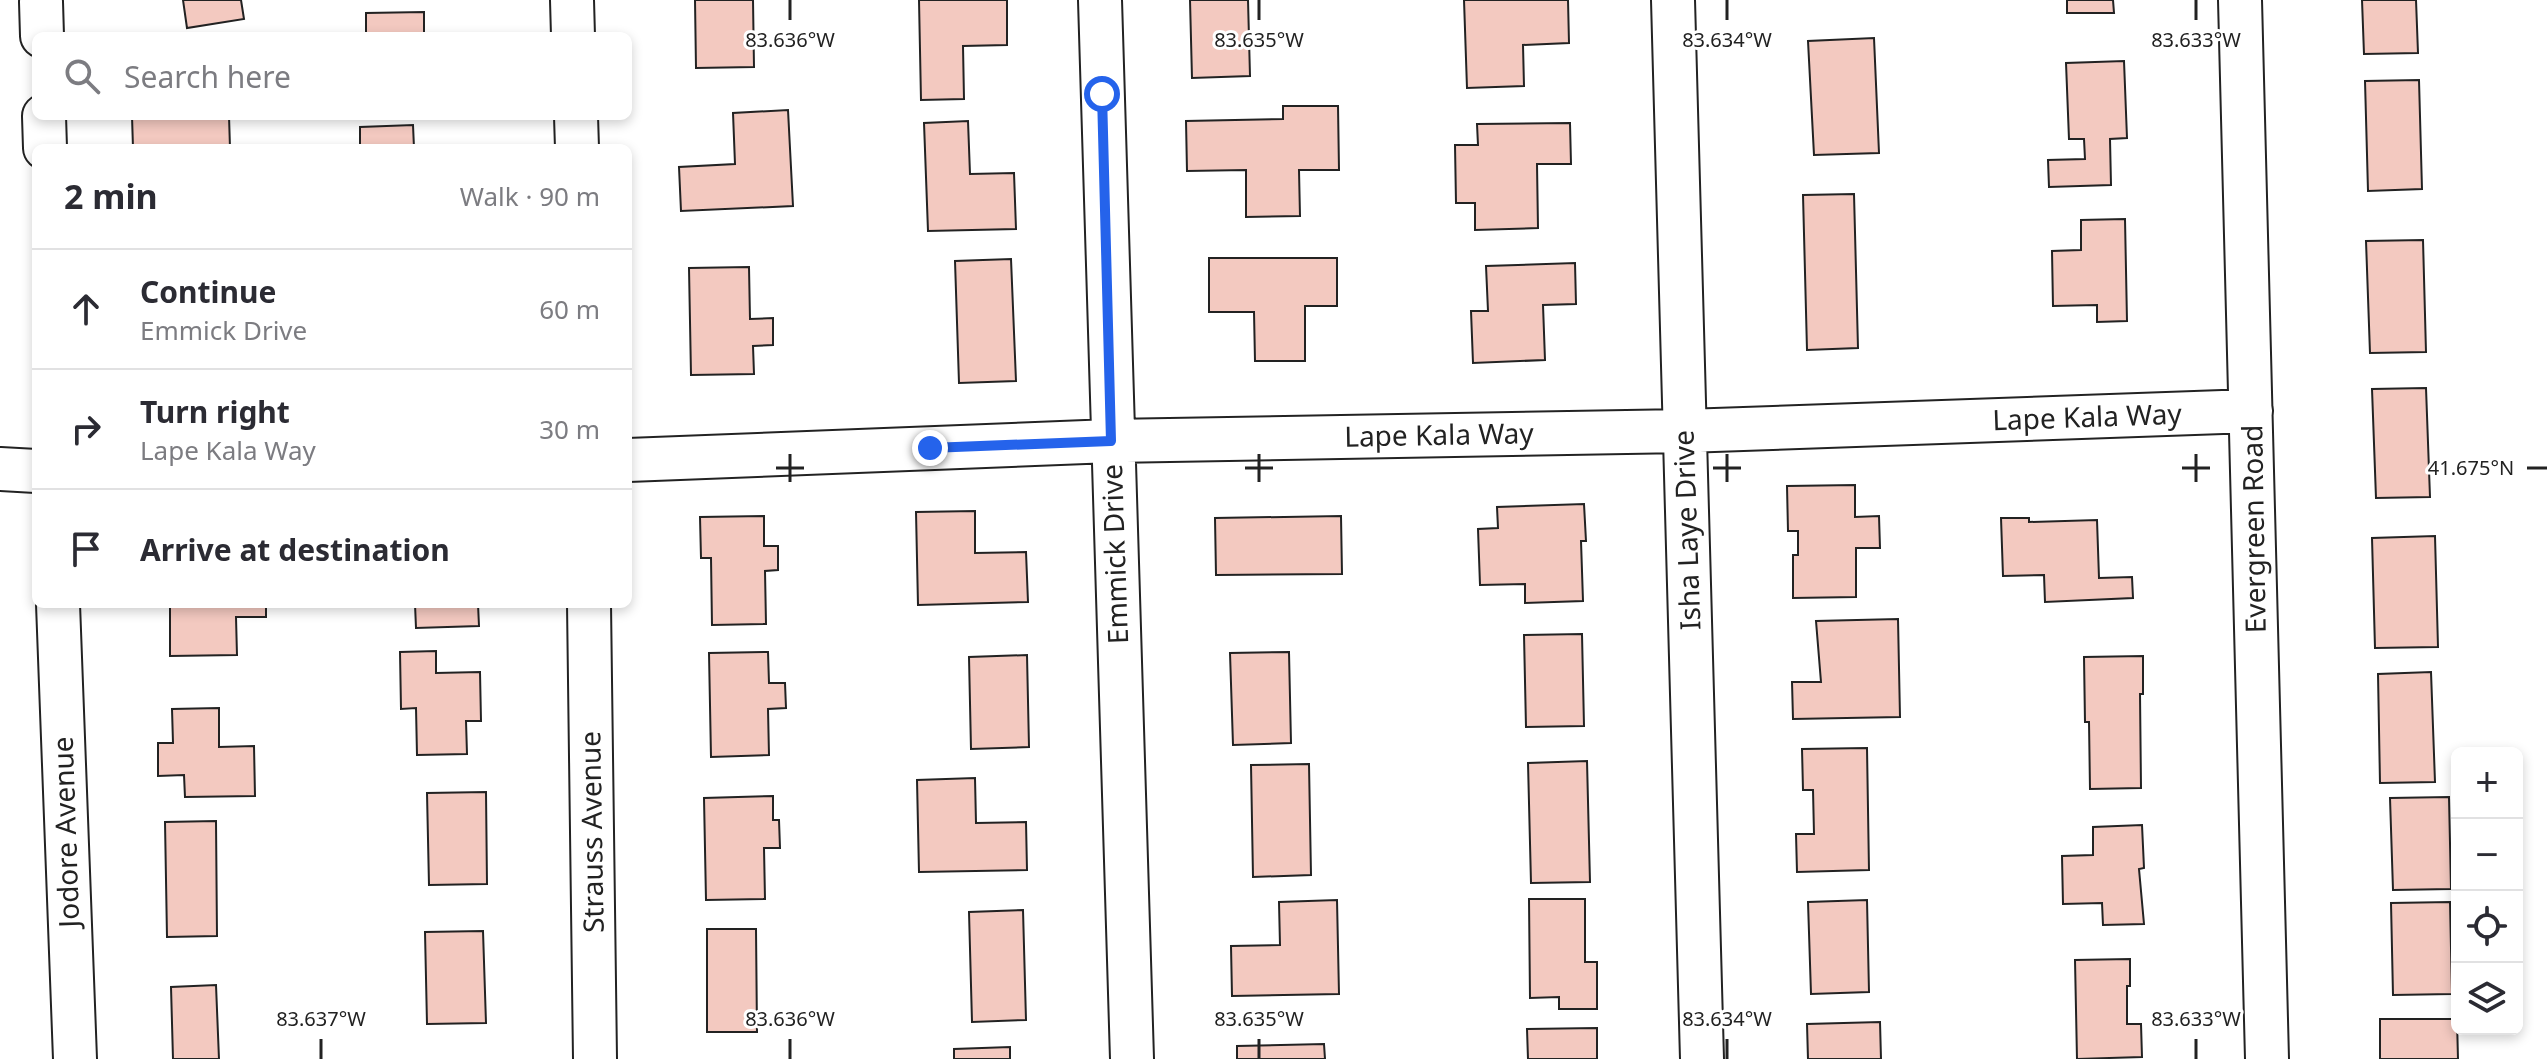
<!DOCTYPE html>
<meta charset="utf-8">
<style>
body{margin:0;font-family:"Noto Sans",sans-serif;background:#f2f2f3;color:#2b2b33}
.controls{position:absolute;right:24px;bottom:24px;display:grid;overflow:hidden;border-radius:12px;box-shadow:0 4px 12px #0003}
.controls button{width:72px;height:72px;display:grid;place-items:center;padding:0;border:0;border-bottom:2px solid #e1e1e2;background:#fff;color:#2b2b33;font:40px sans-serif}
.stop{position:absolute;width:24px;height:24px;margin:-18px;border:6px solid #2563eb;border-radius:50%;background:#fff}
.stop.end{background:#2563eb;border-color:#fff;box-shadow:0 2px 8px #0008}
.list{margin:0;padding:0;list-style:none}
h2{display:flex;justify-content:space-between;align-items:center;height:104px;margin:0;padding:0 32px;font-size:34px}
h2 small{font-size:26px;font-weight:400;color:#7c7c81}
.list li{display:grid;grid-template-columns:52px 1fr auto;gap:24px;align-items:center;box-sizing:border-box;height:120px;padding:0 32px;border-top:2px solid #e1e1e2}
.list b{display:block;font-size:30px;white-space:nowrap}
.list p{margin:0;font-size:26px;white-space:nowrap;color:#7c7c81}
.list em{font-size:26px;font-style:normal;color:#7c7c81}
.icon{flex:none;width:44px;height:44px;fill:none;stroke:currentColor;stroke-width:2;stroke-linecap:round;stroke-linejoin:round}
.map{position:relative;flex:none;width:2547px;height:1059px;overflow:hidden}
.search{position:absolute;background:#fff;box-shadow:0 4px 12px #0003;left:32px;top:32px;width:600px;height:88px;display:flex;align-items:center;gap:20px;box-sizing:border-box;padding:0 28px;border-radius:12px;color:#7c7c81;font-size:30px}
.panel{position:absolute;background:#fff;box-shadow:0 4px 12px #0003;left:32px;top:144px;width:600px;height:464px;border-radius:12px}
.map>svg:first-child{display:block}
.building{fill:#f3c9c0;stroke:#222;stroke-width:2}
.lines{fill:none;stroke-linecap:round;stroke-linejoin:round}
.minor-casing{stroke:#222;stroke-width:46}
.minor{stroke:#fff;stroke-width:42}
.route{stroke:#2563eb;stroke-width:10}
.ticks{fill:none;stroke:#222;stroke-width:3}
.labels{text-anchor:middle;stroke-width:6;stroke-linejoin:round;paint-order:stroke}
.street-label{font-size:28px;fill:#222;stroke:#fff}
.ticks-label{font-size:20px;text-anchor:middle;fill:#222;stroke:#fff;stroke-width:6;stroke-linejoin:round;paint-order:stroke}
</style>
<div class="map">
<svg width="2547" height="1059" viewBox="0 0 2547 1059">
<rect width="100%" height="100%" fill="#fff"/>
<!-- building -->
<path class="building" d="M 183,0 L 241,0 L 244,19 L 187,28 Z
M 695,0 L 753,0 L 754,67 L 696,68 Z
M 919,0 L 1007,0 L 1007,45 L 963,46 L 964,99 L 921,100 Z
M 1190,0 L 1248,0 L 1250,76 L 1192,78 Z
M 1464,0 L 1568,0 L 1569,43 L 1523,45 L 1524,86 L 1467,88 Z
M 2067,0 L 2113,0 L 2114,13 L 2067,13 Z
M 2362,0 L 2416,0 L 2418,53 L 2364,54 Z
M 424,12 L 424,36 L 366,36 L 366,13 Z
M 1874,38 L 1879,153 L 1814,155 L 1808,41 Z
M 2124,61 L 2127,138 L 2110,139 L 2111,185 L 2049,187 L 2048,160 L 2085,159 L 2084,139 L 2069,139 L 2066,63 Z
M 2419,80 L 2422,189 L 2368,191 L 2365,81 Z
M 1283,106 L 1338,106 L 1339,170 L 1299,170 L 1300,216 L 1246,217 L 1246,170 L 1187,171 L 1186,121 L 1283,119 Z
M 788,110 L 793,206 L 681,211 L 679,167 L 735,164 L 733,113 Z
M 132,116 L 229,116 L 230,148 L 133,148 Z
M 968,121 L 970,174 L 1014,173 L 1016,229 L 928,231 L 924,123 Z
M 1570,123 L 1571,164 L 1537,164 L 1538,228 L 1475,230 L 1475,203 L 1456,203 L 1455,145 L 1478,145 L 1477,124 Z
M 413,125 L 414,148 L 360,148 L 360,127 Z
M 1854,194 L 1858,348 L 1807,350 L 1803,195 Z
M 2125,219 L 2127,321 L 2097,322 L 2097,305 L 2053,306 L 2052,251 L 2081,250 L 2081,220 Z
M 2423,240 L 2426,352 L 2370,353 L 2366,241 Z
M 1209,258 L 1337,258 L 1337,306 L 1305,306 L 1305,361 L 1255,361 L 1254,312 L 1209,312 Z
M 1011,259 L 1016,381 L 959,383 L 955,261 Z
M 1575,263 L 1576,304 L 1543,305 L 1545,360 L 1473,363 L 1471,311 L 1488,311 L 1486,266 Z
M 749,267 L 750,319 L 773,318 L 773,345 L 753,346 L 754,374 L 691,375 L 689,268 Z
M 2426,388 L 2430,497 L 2376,498 L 2372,389 Z
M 1855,485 L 1855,517 L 1879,516 L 1880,548 L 1856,548 L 1856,597 L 1793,598 L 1793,555 L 1798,555 L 1798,531 L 1788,531 L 1787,486 Z
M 1584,504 L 1586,541 L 1581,541 L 1583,601 L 1525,603 L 1525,584 L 1480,585 L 1478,529 L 1498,528 L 1497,507 Z
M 975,511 L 975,553 L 1026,552 L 1028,602 L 918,605 L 916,512 Z
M 764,516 L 764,546 L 778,546 L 778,570 L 765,571 L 766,624 L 712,625 L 711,558 L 701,558 L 700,517 Z
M 1341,516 L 1342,574 L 1216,575 L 1215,518 Z
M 2001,518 L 2029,518 L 2029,522 L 2097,520 L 2099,578 L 2132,577 L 2133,598 L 2045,602 L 2044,575 L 2003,576 Z
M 2435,536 L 2438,647 L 2375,648 L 2372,538 Z
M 189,604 L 266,604 L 266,617 L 236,617 L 237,655 L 170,656 L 170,605 Z
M 415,604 L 478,604 L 479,626 L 416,628 Z
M 1898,619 L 1900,717 L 1793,719 L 1792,682 L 1821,682 L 1816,621 Z
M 1582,634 L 1584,726 L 1526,727 L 1524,635 Z
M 436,651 L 436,673 L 480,672 L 481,721 L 466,721 L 467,754 L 417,755 L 416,708 L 401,709 L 400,652 Z
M 768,652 L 769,683 L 785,683 L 786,708 L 768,709 L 769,755 L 711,757 L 709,653 Z
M 1289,652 L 1291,743 L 1233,745 L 1230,653 Z
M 1027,655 L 1029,747 L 971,749 L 969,657 Z
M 2143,656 L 2143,694 L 2140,694 L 2141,788 L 2090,789 L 2089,722 L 2085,722 L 2084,657 Z
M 2431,672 L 2435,782 L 2380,783 L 2378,674 Z
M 219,708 L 219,747 L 254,746 L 255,796 L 185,797 L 184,775 L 158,776 L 158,743 L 173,743 L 172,709 Z
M 1867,748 L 1869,870 L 1797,872 L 1796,834 L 1814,834 L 1813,790 L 1803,790 L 1802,749 Z
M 1587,761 L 1590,882 L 1531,883 L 1528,763 Z
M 1309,764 L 1311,875 L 1253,877 L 1251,765 Z
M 975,778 L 976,823 L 1026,822 L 1027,870 L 919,872 L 917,780 Z
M 486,792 L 487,884 L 429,885 L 427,793 Z
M 773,796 L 773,820 L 779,820 L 780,848 L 764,848 L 765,899 L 706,900 L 704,798 Z
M 2449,797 L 2451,889 L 2393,890 L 2390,798 Z
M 216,821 L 217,936 L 167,937 L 165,822 Z
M 2142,825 L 2144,868 L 2139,869 L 2144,924 L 2103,925 L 2102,903 L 2063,904 L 2062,856 L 2093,855 L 2093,827 Z
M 1529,899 L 1585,899 L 1585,962 L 1597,962 L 1597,1009 L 1559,1009 L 1559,997 L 1530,998 Z
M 1337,900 L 1339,994 L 1232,996 L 1231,946 L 1280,945 L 1279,902 Z
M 1867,900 L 1869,992 L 1811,994 L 1808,902 Z
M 2450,902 L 2452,994 L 2393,995 L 2391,903 Z
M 1023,910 L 1026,1020 L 972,1022 L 969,912 Z
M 707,929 L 756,929 L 757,1032 L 707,1032 Z
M 483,931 L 486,1023 L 427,1024 L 425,932 Z
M 2130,959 L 2130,986 L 2127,986 L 2127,1024 L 2141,1024 L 2142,1057 L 2077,1059 L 2075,960 Z
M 216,985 L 219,1059 L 173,1059 L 171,987 Z
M 2380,1019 L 2457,1019 L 2458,1059 L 2380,1059 Z
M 1880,1022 L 1881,1059 L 1808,1059 L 1807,1024 Z
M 1597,1028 L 1597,1059 L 1528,1059 L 1527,1029 Z
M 1324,1044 L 1325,1059 L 1237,1059 L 1237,1046 Z
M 1010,1047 L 1010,1059 L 954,1059 L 954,1049 Z"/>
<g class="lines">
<defs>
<path id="minor" d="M 572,0 L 573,36
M 1100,0 L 1132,1059
M 1673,0 L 1702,1059
M 2240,0 L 2267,1059
M 41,2 L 42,36
M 44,116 L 45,148
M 576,116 L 577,148
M 628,460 L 1111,441 L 1685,431 L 2251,411
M 0,469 L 36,471
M 58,604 L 75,1059
M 589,604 L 595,1059"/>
</defs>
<!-- minor casing -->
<use href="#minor" class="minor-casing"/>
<!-- minor -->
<use href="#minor" class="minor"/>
</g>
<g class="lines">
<!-- route -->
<path class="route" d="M 930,448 L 1111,441 L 1102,94"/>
</g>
<!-- ticks -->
<path class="ticks" d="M 790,0 L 790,20M 1259,0 L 1259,20M 1727,0 L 1727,20M 2196,0 L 2196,20M 790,454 L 790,482M 1259,454 L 1259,482M 1727,454 L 1727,482M 2196,454 L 2196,482M 776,468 L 804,468M 1245,468 L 1273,468M 1713,468 L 1741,468M 2182,468 L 2210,468M 2527,468 L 2547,468M 321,1039 L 321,1059M 790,1039 L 790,1059M 1259,1039 L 1259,1059M 1727,1039 L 1727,1059M 2196,1039 L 2196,1059"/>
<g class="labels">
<!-- street labels -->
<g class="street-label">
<text transform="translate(2087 417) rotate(-2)" y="10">Lape Kala Way</text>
<text transform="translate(1439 435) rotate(-1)" y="10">Lape Kala Way</text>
<text transform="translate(2254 529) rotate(-91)" y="10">Evergreen Road</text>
<text transform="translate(1687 530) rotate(-92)" y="10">Isha Laye Drive</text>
<text transform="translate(1115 554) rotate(-92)" y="10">Emmick Drive</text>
<text transform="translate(66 832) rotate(-92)" y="10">Jodore Avenue</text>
<text transform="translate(592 832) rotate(-91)" y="10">Strauss Avenue</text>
</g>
</g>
<g class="ticks-label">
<text x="790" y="47">83.636°W</text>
<text x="1259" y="47">83.635°W</text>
<text x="1727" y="47">83.634°W</text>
<text x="2196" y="47">83.633°W</text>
<text x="2471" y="475">41.675°N</text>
<text x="321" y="1026">83.637°W</text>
<text x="790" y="1026">83.636°W</text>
<text x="1259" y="1026">83.635°W</text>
<text x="1727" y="1026">83.634°W</text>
<text x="2196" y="1026">83.633°W</text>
</g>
</svg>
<div class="controls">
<button>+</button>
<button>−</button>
<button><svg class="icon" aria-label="locate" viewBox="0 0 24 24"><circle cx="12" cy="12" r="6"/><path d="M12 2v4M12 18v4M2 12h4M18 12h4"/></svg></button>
<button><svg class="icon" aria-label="layers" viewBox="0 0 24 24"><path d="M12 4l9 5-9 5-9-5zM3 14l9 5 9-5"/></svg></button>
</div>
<div class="stop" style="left:1102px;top:94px"></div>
<div class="stop end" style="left:930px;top:448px"></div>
<div class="search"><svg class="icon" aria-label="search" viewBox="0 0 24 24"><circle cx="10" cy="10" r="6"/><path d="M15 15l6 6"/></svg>Search here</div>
<section class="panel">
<h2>2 min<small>Walk · 90 m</small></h2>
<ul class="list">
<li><svg class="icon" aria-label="ahead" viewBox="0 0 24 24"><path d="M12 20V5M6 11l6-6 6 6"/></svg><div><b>Continue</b><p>Emmick Drive</p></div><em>60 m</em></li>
<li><svg class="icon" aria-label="right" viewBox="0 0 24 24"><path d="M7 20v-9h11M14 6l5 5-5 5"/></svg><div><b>Turn right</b><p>Lape Kala Way</p></div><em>30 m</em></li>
<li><svg class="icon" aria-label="arrive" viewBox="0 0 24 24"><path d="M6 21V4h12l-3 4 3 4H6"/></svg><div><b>Arrive at destination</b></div></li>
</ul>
</section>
</div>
